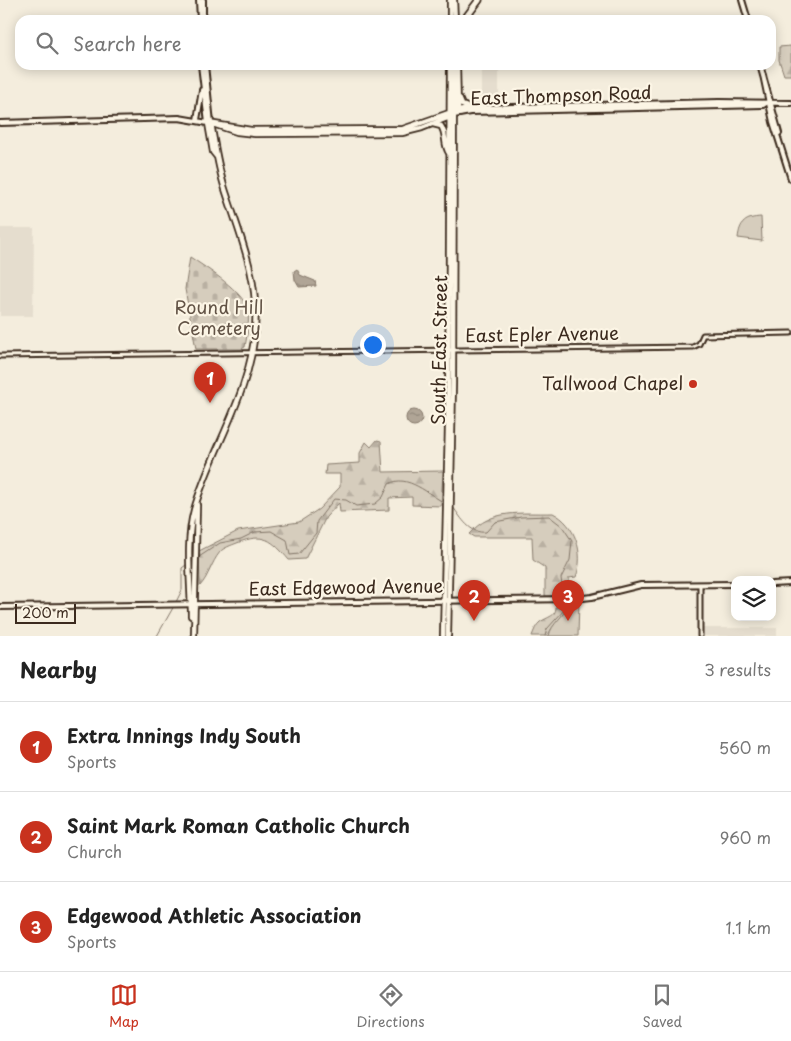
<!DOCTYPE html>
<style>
body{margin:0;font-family:"Playpen Sans",sans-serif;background:#f6f6f6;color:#222}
.controls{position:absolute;right:15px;bottom:15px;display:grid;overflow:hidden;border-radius:10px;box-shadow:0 2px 12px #0003}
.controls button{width:45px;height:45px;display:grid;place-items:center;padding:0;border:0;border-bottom:1px solid #e0e0e0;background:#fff;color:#222;font:25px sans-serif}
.scale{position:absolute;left:15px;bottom:12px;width:61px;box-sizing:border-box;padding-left:5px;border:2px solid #3b2a1e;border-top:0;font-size:14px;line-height:18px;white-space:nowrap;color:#3b2a1e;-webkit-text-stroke:4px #fcf5e5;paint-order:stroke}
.you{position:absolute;left:372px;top:344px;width:18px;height:18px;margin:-12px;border:4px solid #fff;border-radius:50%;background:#1a73e8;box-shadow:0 0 0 8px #1a73e833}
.badge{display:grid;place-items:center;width:32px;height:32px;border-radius:50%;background:#c8321e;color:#fff;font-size:16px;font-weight:700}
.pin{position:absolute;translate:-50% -41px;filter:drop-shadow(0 1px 2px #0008)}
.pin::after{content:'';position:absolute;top:26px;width:18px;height:15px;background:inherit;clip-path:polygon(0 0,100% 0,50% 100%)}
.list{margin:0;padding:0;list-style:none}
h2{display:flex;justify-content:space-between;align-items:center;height:65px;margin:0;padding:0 20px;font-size:21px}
h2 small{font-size:16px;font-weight:400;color:#767676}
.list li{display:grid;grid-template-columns:32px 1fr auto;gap:15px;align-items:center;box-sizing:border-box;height:90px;padding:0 20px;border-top:1px solid #e0e0e0}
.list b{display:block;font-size:19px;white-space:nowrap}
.list p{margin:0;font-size:16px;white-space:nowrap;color:#767676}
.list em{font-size:16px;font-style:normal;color:#767676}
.icon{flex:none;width:28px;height:28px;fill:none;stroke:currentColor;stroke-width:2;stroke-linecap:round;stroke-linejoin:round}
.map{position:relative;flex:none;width:791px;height:636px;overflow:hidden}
.search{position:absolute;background:#fff;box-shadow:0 2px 12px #0003;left:15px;right:15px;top:15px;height:55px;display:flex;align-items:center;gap:12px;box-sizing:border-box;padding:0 18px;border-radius:15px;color:#767676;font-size:19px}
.sheet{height:335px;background:#fff}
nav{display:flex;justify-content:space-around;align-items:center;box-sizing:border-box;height:70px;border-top:1px solid #e0e0e0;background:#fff;font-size:14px;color:#767676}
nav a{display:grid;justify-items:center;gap:2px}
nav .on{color:#c8321e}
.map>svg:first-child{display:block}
.built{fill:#e5ddce}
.forest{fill:url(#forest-firs);stroke:#887c6e}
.cemetery{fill:url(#cemetery-stones);stroke:#887c6e}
.pitch{fill:#d6cdbd;stroke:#887c6e}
.water{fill:url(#water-ripples);stroke:#817466}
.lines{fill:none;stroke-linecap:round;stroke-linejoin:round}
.stream{stroke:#817466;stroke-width:1}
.tertiary-casing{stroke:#3b2a1e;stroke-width:7}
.secondary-casing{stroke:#3b2a1e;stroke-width:8}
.primary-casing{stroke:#3b2a1e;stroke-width:8}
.motorway-casing{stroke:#3b2a1e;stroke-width:9}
.tertiary{stroke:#fcf5e5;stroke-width:3}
.secondary{stroke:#fcf5e5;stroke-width:4}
.primary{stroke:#fcf5e5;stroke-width:4.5}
.motorway{stroke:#fcf5e5;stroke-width:5.5}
.poi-dot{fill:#c8321e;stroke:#fcf5e5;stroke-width:2}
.labels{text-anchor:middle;stroke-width:4.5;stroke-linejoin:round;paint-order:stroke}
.street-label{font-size:18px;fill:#3b2a1e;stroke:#fcf5e5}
.park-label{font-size:18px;fill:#625346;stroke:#fcf5e5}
.poi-label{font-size:18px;fill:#3b2a1e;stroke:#fcf5e5;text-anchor:end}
</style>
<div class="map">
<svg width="791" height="636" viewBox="0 0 791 636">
<defs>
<pattern id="forest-firs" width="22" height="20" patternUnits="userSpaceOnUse" patternTransform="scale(1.25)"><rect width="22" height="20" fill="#d6cdbd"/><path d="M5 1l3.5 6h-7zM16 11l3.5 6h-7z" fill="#b9b0a2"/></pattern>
<pattern id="cemetery-stones" width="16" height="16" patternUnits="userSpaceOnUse" patternTransform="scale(1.25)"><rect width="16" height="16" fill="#d6cdbd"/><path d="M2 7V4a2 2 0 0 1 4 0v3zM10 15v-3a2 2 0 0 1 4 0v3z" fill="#b9b0a2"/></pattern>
<pattern id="water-ripples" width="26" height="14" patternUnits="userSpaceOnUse" patternTransform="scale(1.25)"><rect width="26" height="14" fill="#b0a596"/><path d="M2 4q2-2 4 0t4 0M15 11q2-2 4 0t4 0" fill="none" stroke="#90877a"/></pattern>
</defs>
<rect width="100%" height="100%" fill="#f4eddd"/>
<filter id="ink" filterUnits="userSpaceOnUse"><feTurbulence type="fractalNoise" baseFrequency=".02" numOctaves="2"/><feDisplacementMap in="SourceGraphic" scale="10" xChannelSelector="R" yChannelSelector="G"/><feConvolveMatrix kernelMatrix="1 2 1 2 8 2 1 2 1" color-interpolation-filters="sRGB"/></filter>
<g filter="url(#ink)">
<!-- built -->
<path class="built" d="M 481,65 L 499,65 L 499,105 L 481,105 Z
M 0,228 L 34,228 L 33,316 L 0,316 Z
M 702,628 L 777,628 L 777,636 L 702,636 Z"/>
<!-- forest -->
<path class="forest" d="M 791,46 L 791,75 L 784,75 L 779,60 L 779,47 Z
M 377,440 L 381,441 L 383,472 L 443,471 L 441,506 L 412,505 L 412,497 L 389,498 L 389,510 L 340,512 L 339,503 L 326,517 L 305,559 L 289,560 C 272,540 264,532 237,543 C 232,545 223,548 220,552 C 211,563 209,576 200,586 L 199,551 L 238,531 L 299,522 L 319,509 L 340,487 L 340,474 L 325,474 L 326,465 L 360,463 L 360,453 L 366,442 L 371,447 Z
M 553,513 C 575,524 585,553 576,577 L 569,578 L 570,596 L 545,596 L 545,568 L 533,560 L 532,537 L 474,537 L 469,534 C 492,508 520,514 553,513 Z
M 556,602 L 569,603 C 565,617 552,623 548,636 L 532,636 C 534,631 536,625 540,622 C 551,615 557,617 556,602 Z"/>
<!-- cemetery -->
<path class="cemetery" d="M 190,257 C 205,267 238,288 246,305 C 251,316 247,335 245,347 L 241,349 L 196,349 L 185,289 Z"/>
<!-- pitch -->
<path class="pitch" d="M 761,217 L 762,241 L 738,238 C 740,222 745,218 761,217 Z
M 579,602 L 578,636 L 549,636 C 551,623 565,617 569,603 Z"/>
<!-- water -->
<path class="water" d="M 297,269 L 300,275 L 315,281 L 316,286 L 299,287 L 295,280 L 294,271 Z
M406 418a8 8 0 1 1 16 0a8 8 0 1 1-16 0Z"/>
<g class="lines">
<!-- stream -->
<path class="stream" d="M 453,507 C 462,519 470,534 486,532 L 495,522 L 521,517 L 549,516 L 562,526 L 572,541 L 570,560 L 561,578 L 565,609 L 547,629 L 545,636
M 196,559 L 220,543 L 241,539 L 255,532 L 271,531 L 287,540 L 290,555 L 299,554 L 316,533 L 317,521 L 334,499 L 346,500 L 356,506 L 375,504 L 383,497 L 389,484 C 407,473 429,495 445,503
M 176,602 L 182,590 L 182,568 L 186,565
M 157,636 L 174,606"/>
<defs>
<path id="tertiary" d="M 0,356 L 693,347 L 699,344 L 703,335 L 791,333
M 700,585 L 700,636"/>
<path id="secondary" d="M 199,0 L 200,20
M 203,0 L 203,20
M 742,0 L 748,20
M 205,65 L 211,123
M 760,65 L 779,133
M 763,75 L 773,122 L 791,179
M 457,111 L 474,108 L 719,102 L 791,103
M 454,115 L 470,112 L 763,105 L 766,103
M 197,120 L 202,90
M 0,123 L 179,118 L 208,123 L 201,65
M 772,584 L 791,583
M 0,607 L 574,599 L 592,597 L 641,585 L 735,584"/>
<path id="primary" d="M 454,0 L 455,20
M 450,20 L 450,0
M 457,65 L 458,110 L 461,113
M 459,98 L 462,105 L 470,108
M 213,124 L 237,132 L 255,134 L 402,133 L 422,128 L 450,117
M 433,124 L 441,126 C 447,134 443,144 449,153
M 217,157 L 213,152 L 208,123 L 251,130 L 403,129 L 452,112
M 194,618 L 191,616 C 191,583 185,543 194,510 C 211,450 251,393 255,329 C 259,278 240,236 225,189 C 218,167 215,146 211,123
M 194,636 L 197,505
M 443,636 L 448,427 L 450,65
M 448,636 L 453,383 L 454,65"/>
<path id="motorway" d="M 464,20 L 479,0"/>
</defs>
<!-- tertiary casing -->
<use href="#tertiary" class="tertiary-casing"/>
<!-- secondary casing -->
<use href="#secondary" class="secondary-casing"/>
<!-- primary casing -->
<use href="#primary" class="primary-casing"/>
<!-- motorway casing -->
<use href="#motorway" class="motorway-casing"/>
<!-- tertiary -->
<use href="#tertiary" class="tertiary"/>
<!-- secondary -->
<use href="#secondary" class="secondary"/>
<!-- primary -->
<use href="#primary" class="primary"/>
<!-- motorway -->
<use href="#motorway" class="motorway"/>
</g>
</g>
<!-- markers -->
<circle class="poi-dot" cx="693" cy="384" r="5"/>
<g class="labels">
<!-- street labels -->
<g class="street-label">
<text transform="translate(561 96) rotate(-2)" y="6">East Thompson Road</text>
<text transform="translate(542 335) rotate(-1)" y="6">East Epler Avenue</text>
<text transform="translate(440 350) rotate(-89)" y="6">South East Street</text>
<text transform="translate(346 588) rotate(-1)" y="6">East Edgewood Avenue</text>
</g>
<!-- park labels -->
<g class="park-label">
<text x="219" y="314">Round Hill<tspan x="219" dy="21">Cemetery</tspan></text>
</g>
<!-- poi labels -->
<g class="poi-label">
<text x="683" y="390">Tallwood Chapel</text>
</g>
</g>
</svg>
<div class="controls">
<button><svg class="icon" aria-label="layers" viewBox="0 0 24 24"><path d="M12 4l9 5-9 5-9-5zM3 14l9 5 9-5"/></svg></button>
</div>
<div class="scale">200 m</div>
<div class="you"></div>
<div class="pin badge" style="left:210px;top:403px">1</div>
<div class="pin badge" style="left:474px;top:621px">2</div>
<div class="pin badge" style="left:568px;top:621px">3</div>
<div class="search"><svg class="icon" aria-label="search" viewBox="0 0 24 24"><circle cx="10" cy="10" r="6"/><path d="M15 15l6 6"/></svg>Search here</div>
</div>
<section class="sheet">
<h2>Nearby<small>3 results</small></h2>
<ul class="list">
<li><span class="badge">1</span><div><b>Extra Innings Indy South</b><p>Sports</p></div><em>560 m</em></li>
<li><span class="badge">2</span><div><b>Saint Mark Roman Catholic Church</b><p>Church</p></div><em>960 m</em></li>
<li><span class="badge">3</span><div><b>Edgewood Athletic Association</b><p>Sports</p></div><em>1.1 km</em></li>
</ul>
</section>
<nav>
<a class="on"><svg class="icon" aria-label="map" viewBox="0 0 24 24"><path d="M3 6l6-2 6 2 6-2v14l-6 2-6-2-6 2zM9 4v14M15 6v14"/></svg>Map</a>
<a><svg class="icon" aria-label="directions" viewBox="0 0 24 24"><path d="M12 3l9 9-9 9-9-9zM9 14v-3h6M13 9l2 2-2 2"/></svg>Directions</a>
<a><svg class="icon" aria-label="saved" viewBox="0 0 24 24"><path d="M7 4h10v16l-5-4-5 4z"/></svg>Saved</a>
</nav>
